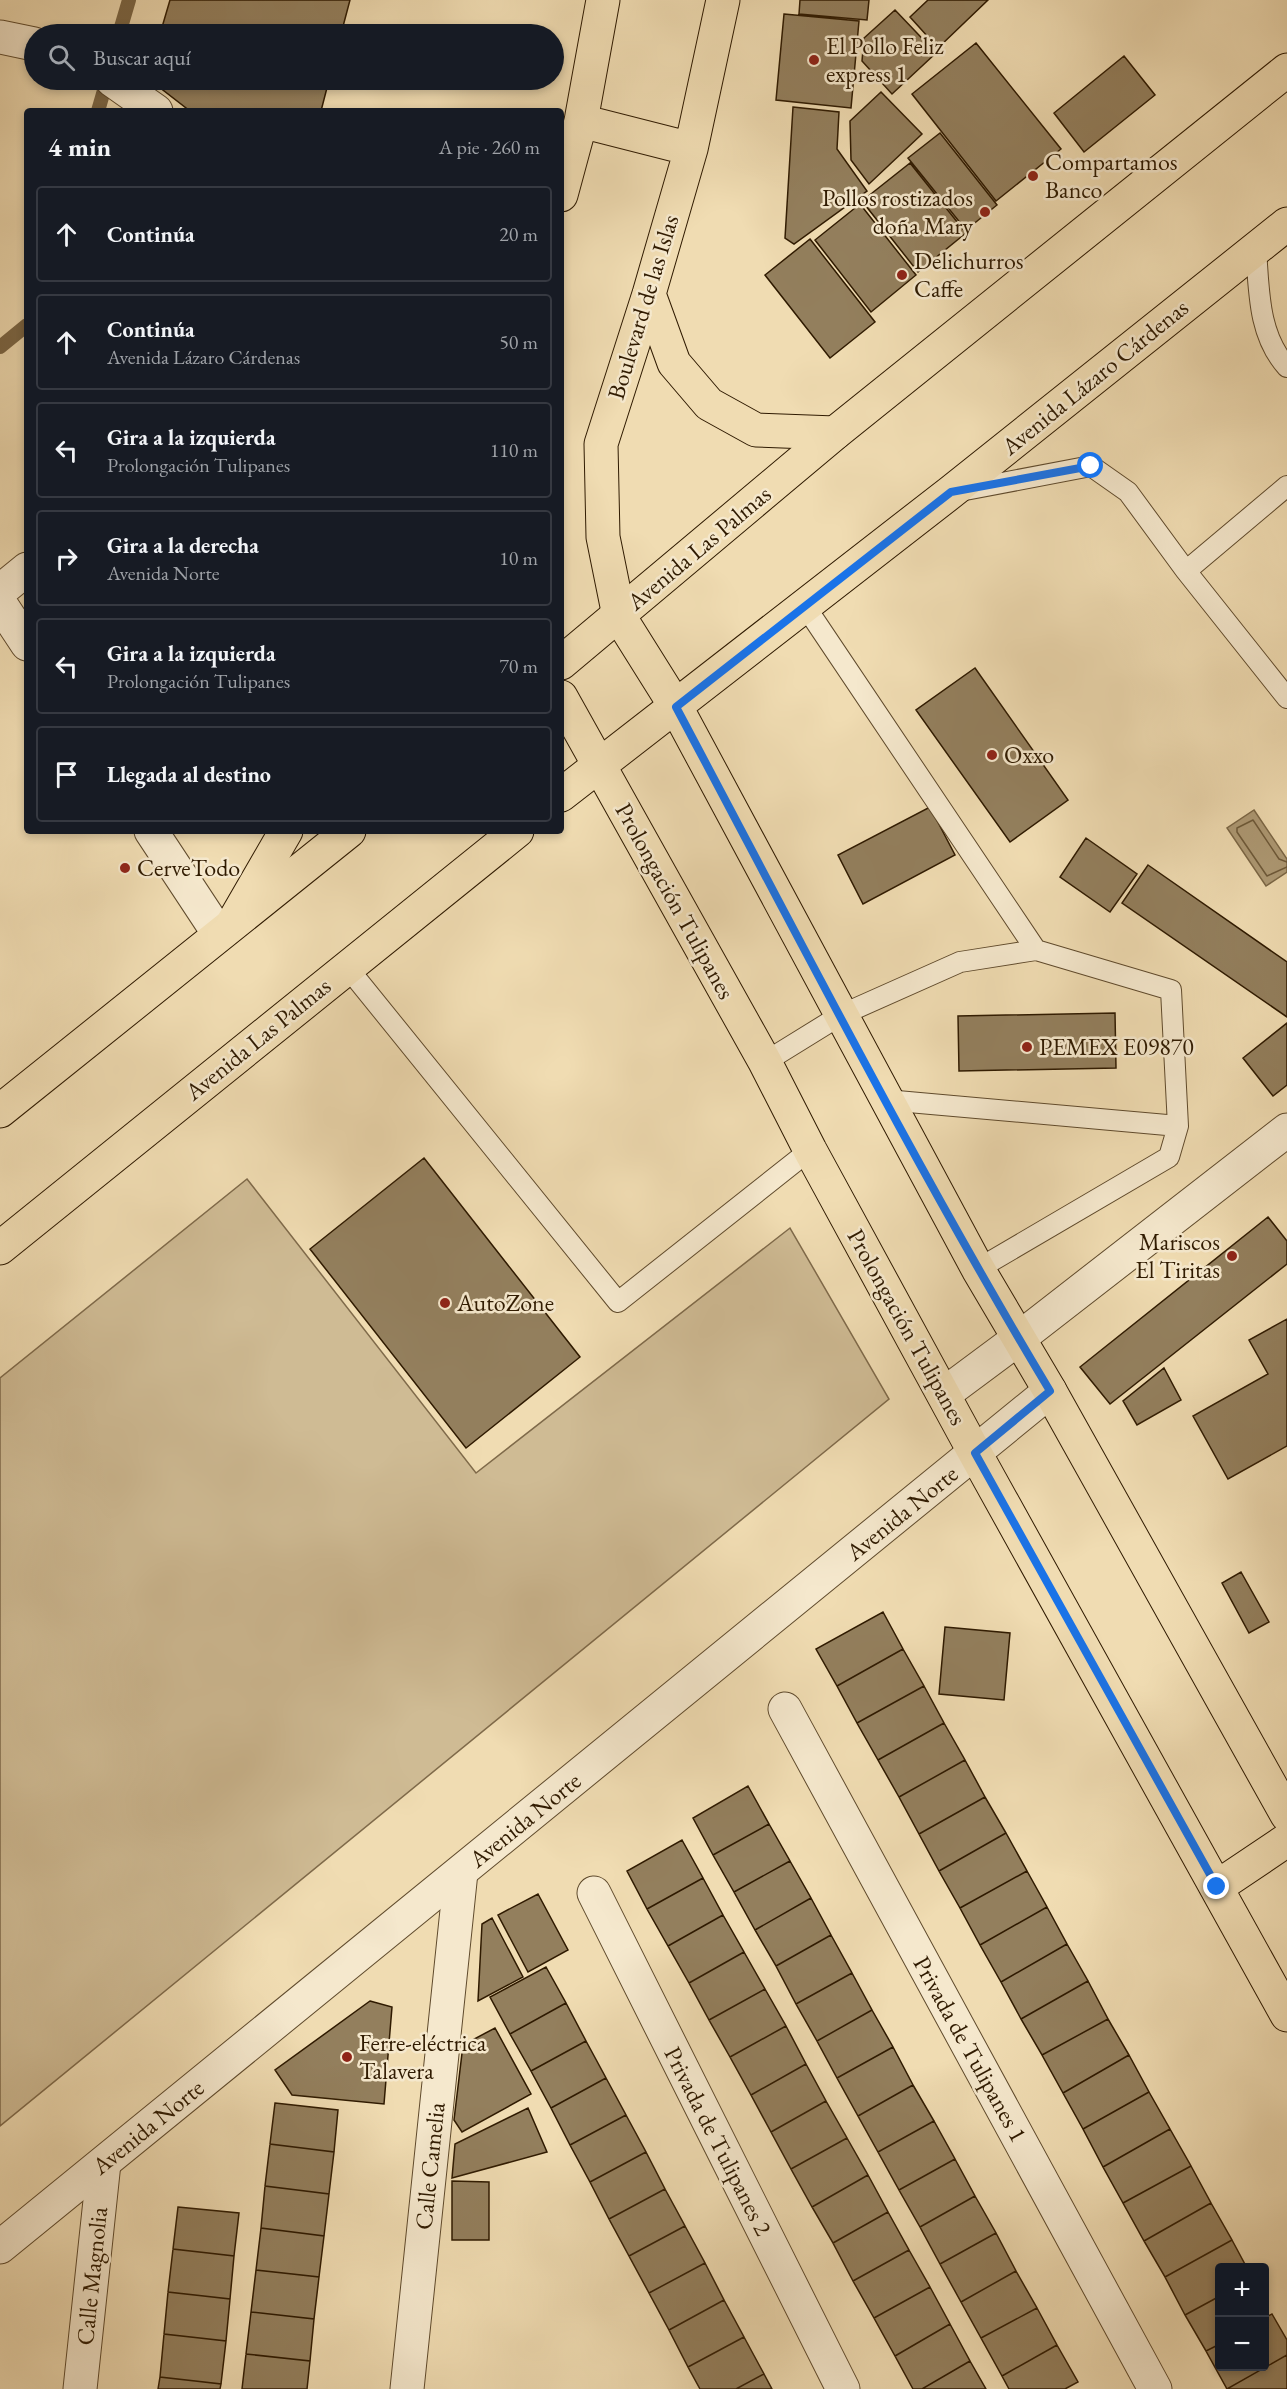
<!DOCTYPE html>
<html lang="es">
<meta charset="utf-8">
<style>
body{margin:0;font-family:"EB Garamond",serif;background:#20242c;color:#f1f3f6}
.controls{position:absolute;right:18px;bottom:18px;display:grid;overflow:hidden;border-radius:6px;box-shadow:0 3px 9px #0003}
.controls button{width:54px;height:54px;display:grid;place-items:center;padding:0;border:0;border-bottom:2px solid #363941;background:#171b24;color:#f1f3f6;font:30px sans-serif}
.stop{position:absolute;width:18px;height:18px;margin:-14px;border:4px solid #1a73e8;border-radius:50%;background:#fff}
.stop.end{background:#1a73e8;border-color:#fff;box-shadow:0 2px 6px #0008}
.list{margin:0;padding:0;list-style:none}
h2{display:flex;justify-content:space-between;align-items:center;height:78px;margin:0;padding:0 24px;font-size:26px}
h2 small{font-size:20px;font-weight:400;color:#9ea1a6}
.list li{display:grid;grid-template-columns:39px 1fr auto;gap:18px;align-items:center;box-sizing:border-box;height:96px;margin:0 12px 12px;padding:0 12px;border:2px solid #363941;border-radius:6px}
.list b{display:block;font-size:22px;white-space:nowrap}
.list p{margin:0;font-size:20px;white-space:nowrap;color:#9ea1a6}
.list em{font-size:20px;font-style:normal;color:#9ea1a6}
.icon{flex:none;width:33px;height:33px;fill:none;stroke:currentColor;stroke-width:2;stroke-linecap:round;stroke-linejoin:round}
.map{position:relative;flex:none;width:1287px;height:2389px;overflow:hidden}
.search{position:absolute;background:#171b24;box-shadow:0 3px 9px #0003;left:24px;top:24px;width:540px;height:66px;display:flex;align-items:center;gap:15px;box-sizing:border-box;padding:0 21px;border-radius:33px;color:#9ea1a6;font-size:22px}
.panel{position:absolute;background:#171b24;box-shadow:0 3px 9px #0003;left:24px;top:108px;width:540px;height:726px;border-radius:6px}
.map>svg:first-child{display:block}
.green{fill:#cfbb94;stroke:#7f6a4a;stroke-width:1.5}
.water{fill:#ae9a75;stroke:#7b6746;stroke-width:1.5}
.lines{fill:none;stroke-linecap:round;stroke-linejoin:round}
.shore{stroke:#6e5a3a;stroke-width:1.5}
.stream{stroke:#7b6746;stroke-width:14}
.building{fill:#937f5d;stroke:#2f1a00;stroke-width:1.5}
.service-casing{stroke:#5f4a2c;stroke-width:22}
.minor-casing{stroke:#5f4a2c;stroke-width:35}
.tertiary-casing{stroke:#5f4a2c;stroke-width:35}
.primary-casing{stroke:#2f1a00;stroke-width:35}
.trunk-casing{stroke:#2f1a00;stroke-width:35}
.service{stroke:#f5e8cd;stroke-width:20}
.minor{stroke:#f5e8cd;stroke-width:33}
.tertiary{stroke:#f5e8cd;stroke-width:33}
.primary{stroke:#f0dcb2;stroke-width:33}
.trunk{stroke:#f0dcb2;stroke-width:33}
.route{stroke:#1a73e8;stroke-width:8}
.poi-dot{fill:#8f2418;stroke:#f5e8cd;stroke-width:2}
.labels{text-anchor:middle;stroke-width:5;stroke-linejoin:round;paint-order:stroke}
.poi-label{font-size:24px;fill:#2f1a00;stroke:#f5e8cd;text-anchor:start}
.street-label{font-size:24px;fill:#2f1a00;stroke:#f5e8cd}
</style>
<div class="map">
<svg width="1287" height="2389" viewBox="0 0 1287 2389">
<rect width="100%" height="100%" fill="#f0dcb2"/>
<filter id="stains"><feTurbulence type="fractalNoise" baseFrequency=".00333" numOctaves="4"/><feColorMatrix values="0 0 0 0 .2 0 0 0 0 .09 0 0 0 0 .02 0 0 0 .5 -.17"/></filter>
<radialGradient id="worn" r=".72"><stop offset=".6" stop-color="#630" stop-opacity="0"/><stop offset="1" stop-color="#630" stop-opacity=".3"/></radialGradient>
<!-- green -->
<path class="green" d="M 247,1179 L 476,1473 L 790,1228 L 889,1399 L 0,2126 L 0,1378 Z"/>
<!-- water -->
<path class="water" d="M 1254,810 L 1287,859 L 1287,872 L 1266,886 L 1227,828 Z"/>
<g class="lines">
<!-- shore -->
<path class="shore" d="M 1287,862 L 1279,859 L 1253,820 L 1237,828 L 1237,832 L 1267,876 L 1287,867"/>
<!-- stream -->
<path class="stream" d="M 119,34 L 129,0
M 98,111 L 107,80
M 0,347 L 27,325"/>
</g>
<!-- building -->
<path class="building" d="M 170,0 L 350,0 L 341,34 L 160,34 Z
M 800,0 L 869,0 L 867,20 L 799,14 Z
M 928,0 L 988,0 L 938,48 L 910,17 Z
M 895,10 L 936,53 L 892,94 L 862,61 L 864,38 Z
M 784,14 L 859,21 L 851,108 L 776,100 Z
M 976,43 L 1061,149 L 996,201 L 912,94 Z
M 1124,56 L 1155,95 L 1084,152 L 1054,113 Z
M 150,80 L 329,80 L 321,111 L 190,111 Z
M 881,92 L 922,134 L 869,184 L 851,160 L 850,121 Z
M 793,107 L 839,112 L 837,149 L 867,191 L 794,244 L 785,238 Z
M 940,133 L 997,205 L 966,230 L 908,158 Z
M 910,163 L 966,233 L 918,272 L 862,201 Z
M 860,204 L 916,275 L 871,312 L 815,240 Z
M 810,239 L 875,322 L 830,358 L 765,275 Z
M 975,668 L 1068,800 L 1010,842 L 916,710 Z
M 930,807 L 955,855 L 863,904 L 838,855 Z
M 1086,838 L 1137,874 L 1110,912 L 1060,877 Z
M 1148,865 L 1287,962 L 1287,1017 L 1122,903 Z
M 1115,1013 L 1116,1068 L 959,1071 L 958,1016 Z
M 1287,1023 L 1287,1085 L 1273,1096 L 1243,1058 Z
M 424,1158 L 580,1357 L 466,1448 L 310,1249 Z
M 1268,1217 L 1287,1241 L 1287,1264 L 1110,1404 L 1080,1367 Z
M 1287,1319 L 1287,1446 L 1228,1479 L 1193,1416 L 1268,1374 L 1249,1340 Z
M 1164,1368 L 1181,1400 L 1137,1425 L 1123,1401 Z
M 1241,1572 L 1269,1622 L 1249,1633 L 1222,1583 Z
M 883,1612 L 903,1649 L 837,1686 L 816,1649 Z
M 945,1627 L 1010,1633 L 1004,1700 L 939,1694 Z
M 903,1649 L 924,1686 L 857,1723 L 837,1686 Z
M 924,1686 L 944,1723 L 878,1760 L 857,1723 Z
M 944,1723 L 965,1760 L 899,1797 L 878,1760 Z
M 965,1760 L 985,1797 L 919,1834 L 899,1797 Z
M 748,1786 L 769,1824 L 713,1855 L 693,1818 Z
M 985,1797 L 1006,1833 L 939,1871 L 919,1834 Z
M 769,1824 L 790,1861 L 734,1892 L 713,1855 Z
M 1006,1833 L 1027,1871 L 960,1908 L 939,1871 Z
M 682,1840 L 703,1878 L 647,1909 L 627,1871 Z
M 790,1861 L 811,1898 L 755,1930 L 734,1892 Z
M 1027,1871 L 1047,1907 L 980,1945 L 960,1908 Z
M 703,1878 L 723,1915 L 668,1946 L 647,1909 Z
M 538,1894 L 568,1950 L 528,1972 L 498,1915 Z
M 811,1898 L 831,1935 L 776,1966 L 755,1930 Z
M 1047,1907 L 1067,1944 L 1001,1982 L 980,1945 Z
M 723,1915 L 744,1952 L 689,1983 L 668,1946 Z
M 492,1918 L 523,1977 L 478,2001 L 482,1924 Z
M 831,1935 L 852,1973 L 796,2004 L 776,1966 Z
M 1067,1944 L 1088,1981 L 1021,2019 L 1001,1982 Z
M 744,1952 L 765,1989 L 709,2020 L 689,1983 Z
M 546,1967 L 566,2003 L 510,2034 L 490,1997 Z
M 852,1973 L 872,2010 L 817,2041 L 796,2004 Z
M 1088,1981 L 1108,2019 L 1042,2055 L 1021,2019 Z
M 765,1989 L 786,2026 L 730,2057 L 709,2020 Z
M 370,2001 L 392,2007 L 384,2104 L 292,2095 L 275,2070 Z
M 566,2003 L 586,2041 L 531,2071 L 510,2034 Z
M 872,2010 L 893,2047 L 837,2078 L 817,2041 Z
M 1108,2019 L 1129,2055 L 1063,2093 L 1042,2055 Z
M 786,2026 L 806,2064 L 751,2095 L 730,2057 Z
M 495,2028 L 531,2094 L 462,2132 L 454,2120 L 463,2045 Z
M 586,2041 L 606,2078 L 551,2108 L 531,2071 Z
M 893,2047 L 913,2085 L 858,2116 L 837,2078 Z
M 1129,2055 L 1149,2092 L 1083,2129 L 1063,2093 Z
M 806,2064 L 826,2101 L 771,2132 L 751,2095 Z
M 606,2078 L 626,2115 L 570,2145 L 551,2108 Z
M 913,2085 L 934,2121 L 878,2152 L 858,2116 Z
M 1149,2092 L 1170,2129 L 1103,2167 L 1083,2129 Z
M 826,2101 L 847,2138 L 791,2169 L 771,2132 Z
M 275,2103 L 338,2110 L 334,2152 L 270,2144 Z
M 528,2108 L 547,2152 L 452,2178 L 455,2144 Z
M 626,2115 L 646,2152 L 590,2182 L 570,2145 Z
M 934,2121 L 955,2159 L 899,2190 L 878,2152 Z
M 1170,2129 L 1191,2166 L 1123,2203 L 1103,2167 Z
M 847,2138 L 868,2175 L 812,2207 L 791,2169 Z
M 270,2144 L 334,2152 L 329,2194 L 265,2186 Z
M 646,2152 L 665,2189 L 609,2219 L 590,2182 Z
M 955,2159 L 975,2196 L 920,2227 L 899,2190 Z
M 1191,2166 L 1211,2203 L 1144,2241 L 1123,2203 Z
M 868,2175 L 888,2212 L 833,2243 L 812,2207 Z
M 452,2181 L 489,2182 L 489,2240 L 452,2240 Z
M 265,2186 L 329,2194 L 324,2236 L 261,2228 Z
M 665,2189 L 685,2226 L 629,2256 L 609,2219 Z
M 975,2196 L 996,2233 L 940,2264 L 920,2227 Z
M 1211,2203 L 1232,2240 L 1165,2277 L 1144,2241 Z
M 178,2207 L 239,2213 L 234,2256 L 173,2249 Z
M 888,2212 L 909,2250 L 853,2281 L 833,2243 Z
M 685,2226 L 705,2263 L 649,2293 L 629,2256 Z
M 261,2228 L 324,2236 L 319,2277 L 256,2270 Z
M 996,2233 L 1016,2271 L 961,2302 L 940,2264 Z
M 1232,2240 L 1247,2268 L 1220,2268 L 1220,2296 L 1185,2315 L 1165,2277 Z
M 173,2249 L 234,2256 L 230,2299 L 168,2292 Z
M 909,2250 L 930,2287 L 874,2318 L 853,2281 Z
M 705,2263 L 724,2300 L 669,2330 L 649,2293 Z
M 256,2270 L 319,2277 L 314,2319 L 251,2312 Z
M 1016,2271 L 1037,2308 L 981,2338 L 961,2302 Z
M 930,2287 L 950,2324 L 895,2356 L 874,2318 Z
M 168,2292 L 230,2299 L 226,2341 L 164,2334 Z
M 1220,2296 L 1220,2344 L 1206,2351 L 1185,2315 Z
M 724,2300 L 744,2337 L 688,2367 L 669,2330 Z
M 1037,2308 L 1057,2345 L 1002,2376 L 981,2338 Z
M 251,2312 L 314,2319 L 310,2361 L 246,2354 Z
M 1272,2314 L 1287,2340 L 1287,2355 L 1227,2389 L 1206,2351 L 1220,2344 L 1220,2366 L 1264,2366 L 1264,2318 Z
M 950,2324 L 970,2361 L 922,2389 L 913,2389 L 895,2356 Z
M 164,2334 L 226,2341 L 221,2384 L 160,2377 Z
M 744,2337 L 764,2374 L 736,2389 L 700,2389 L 688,2367 Z
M 1057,2345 L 1078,2382 L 1065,2389 L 1009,2389 L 1002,2376 Z
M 246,2354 L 310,2361 L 307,2389 L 242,2389 Z
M 1287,2355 L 1287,2389 L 1227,2389 Z
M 970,2361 L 986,2389 L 922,2389 Z
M 764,2374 L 772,2389 L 736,2389 Z
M 160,2377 L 221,2384 L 220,2389 L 158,2389 Z"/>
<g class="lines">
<defs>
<path id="service" d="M 1256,249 C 1259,290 1258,335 1287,367
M 960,491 L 1091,466 L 1128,492 L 1186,571 L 1287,698
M 1186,571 L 1287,486
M 805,606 L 1036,950
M 347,967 L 618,1302 L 810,1150
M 765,1062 L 841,1015 L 960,962 L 1036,950 L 1171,990 L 1178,1126 L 1169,1157 L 978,1269
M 886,1100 L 1178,1126"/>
<path id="minor" d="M 0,37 L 34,44
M 112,80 L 156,111
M 0,591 L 27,569
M 0,603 L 27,644
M 151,831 L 219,934
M 944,1394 L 1018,1339 L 1287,1130
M 785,1709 L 1155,2389
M 594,1893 L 843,2389
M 80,2389 L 104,2163
M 407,2389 L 461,1872"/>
<path id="tertiary" d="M 0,2247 L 1050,1391"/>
<path id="primary" d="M 561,663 L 835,433 L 1287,70
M 676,707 L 978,1269 L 1050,1391 L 1287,1815
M 599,765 L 765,1062 L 810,1150 L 975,1453 L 1287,2015
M 561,795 L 951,492 L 1287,224
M 0,1111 L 349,831
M 0,1248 L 517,831
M 1217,1887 L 1287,1840"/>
<path id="trunk" d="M 581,121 L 691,149
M 561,195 L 581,121 L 603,0
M 649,294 L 674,363 L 709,404 L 756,430 L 835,433
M 561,697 L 599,765
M 676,707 L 619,616 L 603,537 L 601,444 L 649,294 L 691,149 L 723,0
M 234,921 L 286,831"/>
</defs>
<!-- service casing -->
<use href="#service" class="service-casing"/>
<!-- minor casing -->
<use href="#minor" class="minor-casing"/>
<!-- tertiary casing -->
<use href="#tertiary" class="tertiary-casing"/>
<!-- primary casing -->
<use href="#primary" class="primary-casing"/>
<!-- trunk casing -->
<use href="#trunk" class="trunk-casing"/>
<!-- service -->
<use href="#service" class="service"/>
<!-- minor -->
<use href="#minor" class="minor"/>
<!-- tertiary -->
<use href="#tertiary" class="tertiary"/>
<!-- primary -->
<use href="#primary" class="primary"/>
<!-- trunk -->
<use href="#trunk" class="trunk"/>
</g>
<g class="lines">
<!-- route -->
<path class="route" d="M 1091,466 L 951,492 L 676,707 C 798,936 916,1168 1050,1391 L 975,1453 L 1217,1887"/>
</g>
<!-- markers -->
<g class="poi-dot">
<circle cx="814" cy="60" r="6"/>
<circle cx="1033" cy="176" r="6"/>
<circle cx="985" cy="212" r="6"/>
<circle cx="902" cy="275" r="6"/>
<circle cx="992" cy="755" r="6"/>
<circle cx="125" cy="868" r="6"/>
<circle cx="1027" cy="1047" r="6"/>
<circle cx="1232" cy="1256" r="6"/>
<circle cx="445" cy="1303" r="6"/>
<circle cx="347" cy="2057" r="6"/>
</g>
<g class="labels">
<!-- poi labels -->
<g class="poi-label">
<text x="826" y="54">El Pollo Feliz<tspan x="826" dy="28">express 1</tspan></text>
<text x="1045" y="170">Compartamos<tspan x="1045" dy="28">Banco</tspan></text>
<text x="973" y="206" text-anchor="end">Pollos rostizados<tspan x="973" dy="28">doña Mary</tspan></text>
<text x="914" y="269">Delichurros<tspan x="914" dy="28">Caffe</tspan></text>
<text x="1004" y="763">Oxxo</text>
<text x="137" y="876">CerveTodo</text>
<text x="1039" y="1055">PEMEX E09870</text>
<text x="1220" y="1250" text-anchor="end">Mariscos<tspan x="1220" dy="28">El Tiritas</tspan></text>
<text x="457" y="1311">AutoZone</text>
<text x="359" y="2051">Ferre-eléctrica<tspan x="359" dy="28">Talavera</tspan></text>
</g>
<!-- street labels -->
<g class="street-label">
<text transform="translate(643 307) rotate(-73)" y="8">Boulevard de las Islas</text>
<text transform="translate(1095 377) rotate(-39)" y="8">Avenida Lázaro Cárdenas</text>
<text transform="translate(699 548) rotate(-40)" y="8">Avenida Las Palmas</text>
<text transform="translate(675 901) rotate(61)" y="8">Prolongación Tulipanes</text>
<text transform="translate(258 1039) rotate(-39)" y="8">Avenida Las Palmas</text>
<text transform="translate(907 1327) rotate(61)" y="8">Prolongación Tulipanes</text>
<text transform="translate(902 1513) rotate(-39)" y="8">Avenida Norte</text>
<text transform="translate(525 1820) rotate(-39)" y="8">Avenida Norte</text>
<text transform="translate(970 2049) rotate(61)" y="8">Privada de Tulipanes 1</text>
<text transform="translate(148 2127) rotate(-39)" y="8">Avenida Norte</text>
<text transform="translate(718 2141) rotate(63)" y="8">Privada de Tulipanes 2</text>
<text transform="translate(430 2166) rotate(-84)" y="8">Calle Camelia</text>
<text transform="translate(92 2276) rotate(-84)" y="8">Calle Magnolia</text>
</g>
</g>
<rect width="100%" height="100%" filter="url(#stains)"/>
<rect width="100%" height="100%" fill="url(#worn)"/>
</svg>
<div class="controls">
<button>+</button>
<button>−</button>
</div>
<div class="stop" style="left:1091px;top:466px"></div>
<div class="stop end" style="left:1217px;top:1887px"></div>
<div class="search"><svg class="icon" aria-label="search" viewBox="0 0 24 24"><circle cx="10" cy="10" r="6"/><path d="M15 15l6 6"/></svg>Buscar aquí</div>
<section class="panel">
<h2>4 min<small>A pie · 260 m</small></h2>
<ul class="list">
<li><svg class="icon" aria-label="ahead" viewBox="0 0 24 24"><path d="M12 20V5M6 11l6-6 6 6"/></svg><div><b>Continúa</b></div><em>20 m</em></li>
<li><svg class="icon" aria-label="ahead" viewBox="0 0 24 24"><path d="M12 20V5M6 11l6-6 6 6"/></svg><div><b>Continúa</b><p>Avenida Lázaro Cárdenas</p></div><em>50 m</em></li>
<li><svg class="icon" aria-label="left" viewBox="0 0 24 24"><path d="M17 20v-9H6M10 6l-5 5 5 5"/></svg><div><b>Gira a la izquierda</b><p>Prolongación Tulipanes</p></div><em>110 m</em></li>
<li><svg class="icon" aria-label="right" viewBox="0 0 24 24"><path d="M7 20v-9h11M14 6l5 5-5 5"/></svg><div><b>Gira a la derecha</b><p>Avenida Norte</p></div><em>10 m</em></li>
<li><svg class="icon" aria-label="left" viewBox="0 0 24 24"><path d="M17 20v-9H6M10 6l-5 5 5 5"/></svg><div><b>Gira a la izquierda</b><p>Prolongación Tulipanes</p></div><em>70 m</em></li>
<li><svg class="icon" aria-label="arrive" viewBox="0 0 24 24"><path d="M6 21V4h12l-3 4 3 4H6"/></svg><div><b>Llegada al destino</b></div></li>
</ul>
</section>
</div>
